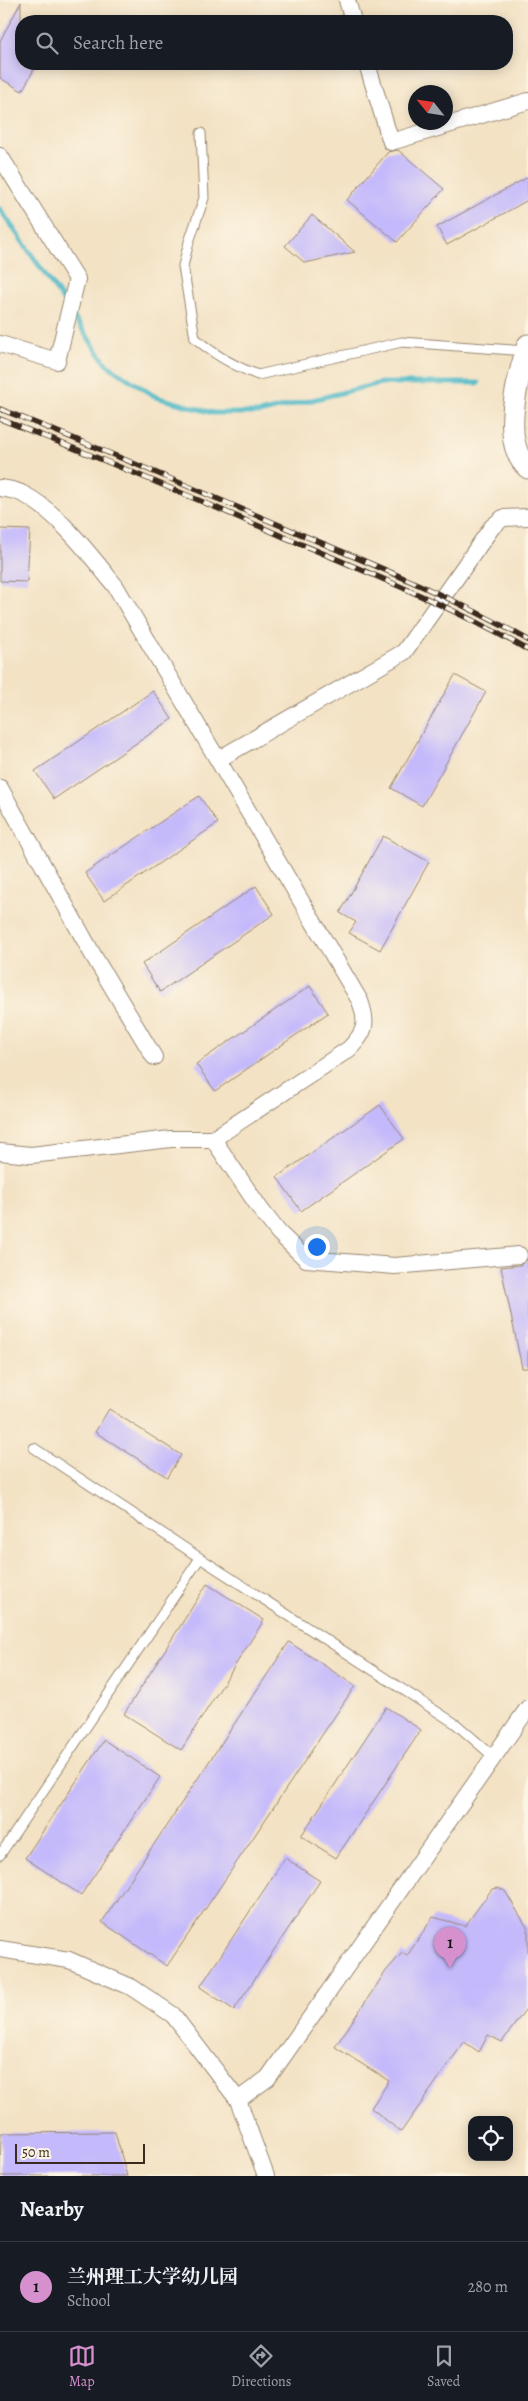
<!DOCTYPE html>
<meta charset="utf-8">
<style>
body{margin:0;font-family:Alegreya,"Noto Serif SC",serif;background:#242831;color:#f1f3f6}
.controls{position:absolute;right:15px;bottom:15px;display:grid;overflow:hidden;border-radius:10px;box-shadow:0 2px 12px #0003}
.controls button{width:45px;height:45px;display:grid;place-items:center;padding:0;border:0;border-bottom:1px solid #363941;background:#171b24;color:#f1f3f6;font:25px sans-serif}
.compass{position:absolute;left:408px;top:85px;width:45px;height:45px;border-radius:50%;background:#171b24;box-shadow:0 2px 12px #0003;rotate:300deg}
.scale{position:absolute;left:15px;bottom:12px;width:130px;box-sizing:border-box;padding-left:5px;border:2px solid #3b2a1e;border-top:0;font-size:14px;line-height:18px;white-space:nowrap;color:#3b2a1e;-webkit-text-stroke:4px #fcf5e5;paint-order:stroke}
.you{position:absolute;left:316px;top:1246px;width:18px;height:18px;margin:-12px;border:4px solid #fff;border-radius:50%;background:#1a73e8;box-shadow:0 0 0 8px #1a73e833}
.badge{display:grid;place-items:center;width:32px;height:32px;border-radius:50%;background:#d690ce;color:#111;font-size:16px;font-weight:700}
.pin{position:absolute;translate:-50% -41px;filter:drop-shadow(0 1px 2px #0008)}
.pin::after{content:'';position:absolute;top:26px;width:18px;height:15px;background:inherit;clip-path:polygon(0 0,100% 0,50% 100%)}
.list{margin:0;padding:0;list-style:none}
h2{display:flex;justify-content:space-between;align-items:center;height:65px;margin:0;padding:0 20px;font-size:21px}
h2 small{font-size:16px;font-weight:400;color:#9ea1a6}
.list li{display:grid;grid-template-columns:32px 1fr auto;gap:15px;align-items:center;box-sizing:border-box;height:90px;padding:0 20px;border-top:1px solid #363941}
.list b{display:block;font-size:19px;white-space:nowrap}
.list p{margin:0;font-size:16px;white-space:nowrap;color:#9ea1a6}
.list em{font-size:16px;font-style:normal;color:#9ea1a6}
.icon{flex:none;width:28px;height:28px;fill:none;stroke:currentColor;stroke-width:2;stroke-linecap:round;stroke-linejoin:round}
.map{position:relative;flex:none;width:528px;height:2176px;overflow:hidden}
.search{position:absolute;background:#171b24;box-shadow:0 2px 12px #0003;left:15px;right:15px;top:15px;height:55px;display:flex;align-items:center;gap:12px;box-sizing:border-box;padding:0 18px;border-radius:20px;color:#9ea1a6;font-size:19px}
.sheet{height:155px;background:#171b24}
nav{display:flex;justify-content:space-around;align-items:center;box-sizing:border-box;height:70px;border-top:1px solid #363941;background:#171b24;font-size:14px;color:#9ea1a6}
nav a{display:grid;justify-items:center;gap:2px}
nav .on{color:#d690ce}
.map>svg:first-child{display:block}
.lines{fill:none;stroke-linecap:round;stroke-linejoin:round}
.stream{stroke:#4ab7c6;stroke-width:5}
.building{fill:#c4b9fb}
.service-casing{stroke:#978671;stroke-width:11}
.minor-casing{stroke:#978671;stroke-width:18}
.tertiary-casing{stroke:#978671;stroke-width:23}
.service{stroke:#fff;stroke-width:9}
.minor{stroke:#fff;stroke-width:16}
.tertiary{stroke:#fff;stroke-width:21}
.rail-casing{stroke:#3b2a1e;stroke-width:5.5}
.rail{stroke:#fcf5e5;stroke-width:4;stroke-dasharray:11;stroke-linecap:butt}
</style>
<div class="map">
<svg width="528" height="2176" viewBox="0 0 528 2176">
<rect width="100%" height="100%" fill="#fcf5e5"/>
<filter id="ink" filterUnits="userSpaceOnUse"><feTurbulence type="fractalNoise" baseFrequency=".02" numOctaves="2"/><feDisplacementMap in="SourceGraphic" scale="10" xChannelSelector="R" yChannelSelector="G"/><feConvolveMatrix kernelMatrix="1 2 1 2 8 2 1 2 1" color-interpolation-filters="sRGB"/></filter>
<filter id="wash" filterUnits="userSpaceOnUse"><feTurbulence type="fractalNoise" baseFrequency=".0096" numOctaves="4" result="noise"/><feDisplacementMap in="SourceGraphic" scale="20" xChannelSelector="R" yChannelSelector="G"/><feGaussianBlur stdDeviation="1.12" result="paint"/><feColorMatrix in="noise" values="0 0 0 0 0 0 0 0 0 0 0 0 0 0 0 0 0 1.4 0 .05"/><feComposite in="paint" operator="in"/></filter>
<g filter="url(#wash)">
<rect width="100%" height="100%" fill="#f3e2c4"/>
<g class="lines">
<!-- stream -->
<path class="stream" d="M 0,209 L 67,306
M 73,316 L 107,365 L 156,397 L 213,413 L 259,413 L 381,383 L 478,383"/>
</g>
<g id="blocks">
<!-- building -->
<path class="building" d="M 21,2 L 21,64 L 37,64 L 22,91 L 0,78 L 0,41 Z
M 398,150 L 444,189 L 397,242 L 347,200 L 388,152 Z
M 528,177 L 528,200 L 447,245 L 437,227 Z
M 312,215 L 355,252 L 305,263 L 285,246 Z
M 0,529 L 30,530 L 27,582 L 0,581 Z
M 455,675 L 486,692 L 422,806 L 391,788 Z
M 153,691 L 172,719 L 54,799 L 35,771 Z
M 199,796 L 218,823 L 104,901 L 85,873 Z
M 383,836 L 429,862 L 380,950 L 349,933 L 356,922 L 340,913 Z
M 256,886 L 274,914 L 160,992 L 142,964 Z
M 310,986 L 328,1013 L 215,1091 L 196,1064 Z
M 380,1105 L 404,1139 L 301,1211 L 277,1177 Z
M 528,1259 L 528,1368 L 522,1368 L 501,1267 L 520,1265 Z
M 109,1409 L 181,1455 L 167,1477 L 95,1432 Z
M 207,1584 L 264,1620 L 181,1750 L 124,1714 Z
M 289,1642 L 355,1686 L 167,1966 L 102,1922 Z
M 386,1707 L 421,1730 L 336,1858 L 301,1836 Z
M 104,1740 L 160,1777 L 81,1895 L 25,1858 Z
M 285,1858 L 320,1881 L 234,2010 L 200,1987 Z
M 498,1888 L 505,1891 L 528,1929 L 528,2006 L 502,2042 L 488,2035 L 479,2052 L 464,2042 L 401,2132 L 371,2108 L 389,2081 L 335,2047 L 386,1971 L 402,1953 L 407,1956 L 433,1917 L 465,1926 L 492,1889 Z
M 115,2132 L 127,2176 L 0,2176 L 1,2133 Z"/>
</g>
</g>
<g filter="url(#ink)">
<use href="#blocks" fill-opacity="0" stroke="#978671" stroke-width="1"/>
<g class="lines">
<defs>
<path id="service" d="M 201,133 L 204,198 L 189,242 L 183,266 L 195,338 C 214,355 234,366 258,375 L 402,342 L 526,351
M 34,1448 L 200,1558 L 456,1724 L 494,1757
M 0,1855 L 200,1558"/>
<path id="minor" d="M 347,0 L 353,21
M 367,64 L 391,142 L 528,101
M 0,156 L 77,279 L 57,361 L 0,344
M 0,488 C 7,489 16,490 23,494 C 56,510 92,557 116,587 L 360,1001 C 368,1023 366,1032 349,1049 L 213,1139
M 219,759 L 404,652 L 492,527 L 503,518 L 528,517
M 0,788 L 93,955 L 154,1057
M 0,1152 L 31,1155 L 171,1139 L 213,1139 L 261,1210 L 279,1233 L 306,1259 L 395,1266 L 519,1255
M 0,1949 L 69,1960 L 131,1987 L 173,2015 L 238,2100 L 266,2176
M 238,2100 L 268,2078 L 528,1708"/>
<path id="tertiary" d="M 528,345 C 518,377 499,442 528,468"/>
</defs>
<!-- service casing -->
<use href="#service" class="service-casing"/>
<!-- minor casing -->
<use href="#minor" class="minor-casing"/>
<!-- tertiary casing -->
<use href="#tertiary" class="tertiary-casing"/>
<!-- service -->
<use href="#service" class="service"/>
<!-- minor -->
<use href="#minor" class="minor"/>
<!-- tertiary -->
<use href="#tertiary" class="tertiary"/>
<defs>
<path id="rail" d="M 0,409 C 98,447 194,489 291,530 C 371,564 452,596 528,640
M 0,419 C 96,456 190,496 284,537 C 367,572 449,605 528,650"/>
</defs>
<!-- rail casing -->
<use href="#rail" class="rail-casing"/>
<!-- rail -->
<use href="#rail" class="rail"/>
</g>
</g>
</svg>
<div class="controls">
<button><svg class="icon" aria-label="locate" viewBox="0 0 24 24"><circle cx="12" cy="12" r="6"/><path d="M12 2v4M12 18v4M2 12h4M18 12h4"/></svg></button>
</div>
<svg class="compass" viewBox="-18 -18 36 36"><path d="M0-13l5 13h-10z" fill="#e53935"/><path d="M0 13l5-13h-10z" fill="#9ea1a6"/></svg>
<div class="scale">50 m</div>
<div class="you"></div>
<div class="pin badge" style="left:450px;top:1968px">1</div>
<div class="search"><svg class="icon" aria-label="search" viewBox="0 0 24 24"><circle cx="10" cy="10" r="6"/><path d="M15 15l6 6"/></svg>Search here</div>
</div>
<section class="sheet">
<h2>Nearby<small></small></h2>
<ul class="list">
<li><span class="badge">1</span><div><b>兰州理工大学幼儿园</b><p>School</p></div><em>280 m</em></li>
</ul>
</section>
<nav>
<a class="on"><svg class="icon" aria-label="map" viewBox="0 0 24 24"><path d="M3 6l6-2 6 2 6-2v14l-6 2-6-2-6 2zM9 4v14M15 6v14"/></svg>Map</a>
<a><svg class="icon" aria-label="directions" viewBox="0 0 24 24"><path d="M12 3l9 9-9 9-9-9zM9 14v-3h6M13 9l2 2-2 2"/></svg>Directions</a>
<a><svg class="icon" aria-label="saved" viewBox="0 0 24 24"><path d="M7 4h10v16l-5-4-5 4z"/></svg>Saved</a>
</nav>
